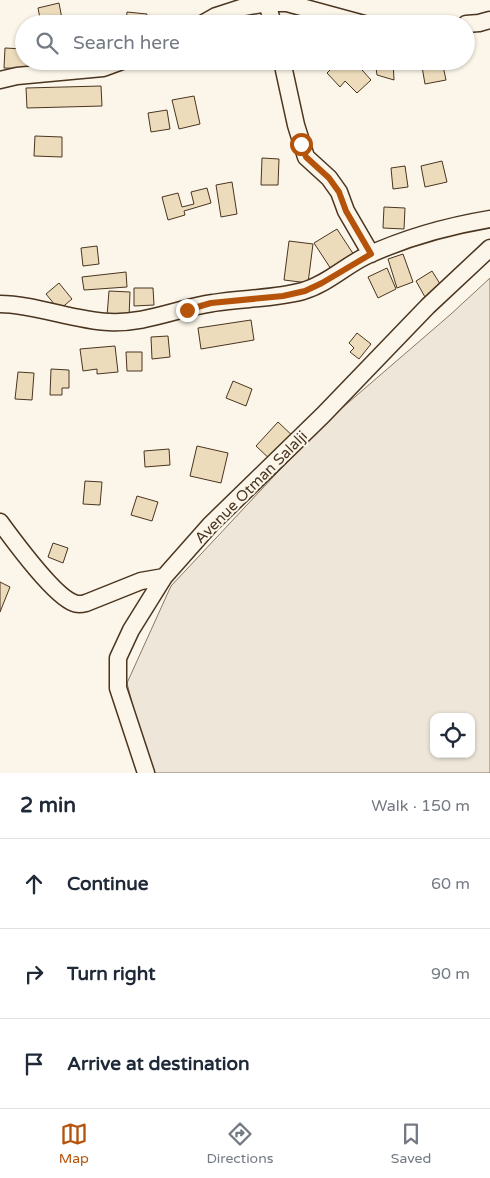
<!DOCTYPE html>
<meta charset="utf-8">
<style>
body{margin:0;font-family:"Varela Round",sans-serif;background:#f2f2f3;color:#1f2937}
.controls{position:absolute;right:15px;bottom:15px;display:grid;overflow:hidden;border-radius:10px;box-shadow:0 1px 4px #0004}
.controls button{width:45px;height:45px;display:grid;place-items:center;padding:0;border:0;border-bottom:1px solid #e0e1e3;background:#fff;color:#1f2937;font:25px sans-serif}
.stop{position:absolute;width:15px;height:15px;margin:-11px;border:4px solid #b45309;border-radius:50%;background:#fff}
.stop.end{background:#b45309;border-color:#fff;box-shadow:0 1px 5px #0008}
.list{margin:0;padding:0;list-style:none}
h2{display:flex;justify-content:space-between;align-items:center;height:65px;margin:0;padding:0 20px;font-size:21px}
h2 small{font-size:16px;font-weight:400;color:#747a83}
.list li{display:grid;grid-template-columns:32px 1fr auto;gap:15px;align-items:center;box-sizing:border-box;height:90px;padding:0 20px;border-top:1px solid #e0e1e3}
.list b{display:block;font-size:19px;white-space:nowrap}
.list em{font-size:16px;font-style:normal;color:#747a83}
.icon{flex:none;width:28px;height:28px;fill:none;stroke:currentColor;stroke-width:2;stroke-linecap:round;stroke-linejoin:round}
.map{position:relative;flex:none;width:490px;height:773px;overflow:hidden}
.search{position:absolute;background:#fff;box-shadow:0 1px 4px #0004;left:15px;right:15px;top:15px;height:55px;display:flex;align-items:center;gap:12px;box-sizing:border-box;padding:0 18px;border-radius:28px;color:#747a83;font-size:19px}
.sheet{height:335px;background:#fff}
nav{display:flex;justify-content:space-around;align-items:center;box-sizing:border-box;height:70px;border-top:1px solid #e0e1e3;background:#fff;font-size:14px;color:#747a83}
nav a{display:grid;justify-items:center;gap:2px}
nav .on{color:#b45309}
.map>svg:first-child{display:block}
.green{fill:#ede6d9;stroke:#887966;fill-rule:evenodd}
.building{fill:#ecdcbc;stroke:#4a3520}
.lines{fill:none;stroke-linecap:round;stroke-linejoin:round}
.minor-casing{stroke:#4a3520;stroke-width:19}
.minor{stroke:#fbf6e9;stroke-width:16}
.route{stroke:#b45309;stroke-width:6}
.labels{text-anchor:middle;stroke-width:4;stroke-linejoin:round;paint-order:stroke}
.street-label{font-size:15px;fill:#4a3520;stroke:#fbf6e9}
</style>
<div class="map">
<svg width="490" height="773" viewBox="0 0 490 773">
<rect width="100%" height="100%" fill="#fbf6e9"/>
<!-- green -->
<path class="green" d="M 490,278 L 490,773 L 147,773 L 144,750 L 127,683 L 171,586 L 320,427 L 451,314 ZM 434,717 L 471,717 L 471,754 L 434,754 Z"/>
<!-- building -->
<path class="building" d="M 59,3 L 63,24 L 41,24 L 38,8 Z
M 127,12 L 147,14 L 146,24 L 126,24 Z
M 5,48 L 24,49 L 24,61 L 40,61 L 40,69 L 4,68 Z
M 339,61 L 354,61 L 371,80 L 357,93 L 345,81 L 340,87 L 327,73 Z
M 375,61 L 393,61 L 394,80 L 377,75 Z
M 421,61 L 442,61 L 446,80 L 425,84 Z
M 101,86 L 102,106 L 27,108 L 26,88 Z
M 194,96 L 200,124 L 179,129 L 172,100 Z
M 167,110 L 170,129 L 151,132 L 148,113 Z
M 35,136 L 62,137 L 62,157 L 34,156 Z
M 262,158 L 279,159 L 278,185 L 261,185 Z
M 442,161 L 447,182 L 425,187 L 421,166 Z
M 405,166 L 408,187 L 393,189 L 391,168 Z
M 232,182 L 237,214 L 221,217 L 216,185 Z
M 207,188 L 211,203 L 184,211 L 185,215 L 168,220 L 162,197 L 178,193 L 182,207 L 194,204 L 191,192 Z
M 384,207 L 405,208 L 404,229 L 383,228 Z
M 337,229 L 354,255 L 331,269 L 314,243 Z
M 289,241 L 313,244 L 308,283 L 284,280 Z
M 97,246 L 99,264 L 83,266 L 81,248 Z
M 403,254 L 413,282 L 397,288 L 388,259 Z
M 387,268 L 396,289 L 378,298 L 368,277 Z
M 432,271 L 442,287 L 425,297 L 416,281 Z
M 126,272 L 127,287 L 84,290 L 82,277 Z
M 59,283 L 72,299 L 59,310 L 46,294 Z
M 134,288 L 153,288 L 154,305 L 134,306 Z
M 109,291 L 130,292 L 129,318 L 107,316 Z
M 251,320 L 254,340 L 201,349 L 198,328 Z
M 357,333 L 371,344 L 359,359 L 350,352 L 354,348 L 349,343 Z
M 168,336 L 170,357 L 152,359 L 151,337 Z
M 115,346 L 118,372 L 97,374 L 97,369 L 83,371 L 80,349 Z
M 126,352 L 142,352 L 142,371 L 127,371 Z
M 51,369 L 69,370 L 69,388 L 62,388 L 62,395 L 50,395 Z
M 18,372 L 34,373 L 32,400 L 15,399 Z
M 233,381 L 252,389 L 246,406 L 226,398 Z
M 278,422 L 296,439 L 274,463 L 256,446 Z
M 197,446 L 228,453 L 221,483 L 190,476 Z
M 169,449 L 170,465 L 145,467 L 144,451 Z
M 85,481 L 102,482 L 100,505 L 83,504 Z
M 137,496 L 158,502 L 152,521 L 131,515 Z
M 53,543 L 68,548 L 63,563 L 48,557 Z
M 0,582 L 10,587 L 0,612 Z"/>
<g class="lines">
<defs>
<path id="minor" d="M 267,3 L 273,24
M 202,24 L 216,16 L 244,7 L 267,3 L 287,3 L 364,24
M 466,24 L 479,23 L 490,20
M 282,61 L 296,125 L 306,157 L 329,178 L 339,192 L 346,211 L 371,254
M 0,80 L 17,76 L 103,68 L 122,61
M 0,304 C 35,304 74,321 109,322 C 145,324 178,308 213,303 C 243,298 274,299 303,291 C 327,284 345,266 366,256 C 405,238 448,226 490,219
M 0,522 C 14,541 54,596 74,603 C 78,605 82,604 86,603 L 141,581 L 164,577
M 146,773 L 118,688 L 118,658 L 131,630 L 164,577 L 210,525 L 323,415 L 428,306 L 490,248"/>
</defs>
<!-- minor casing -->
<use href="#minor" class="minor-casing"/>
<!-- minor -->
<use href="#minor" class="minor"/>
</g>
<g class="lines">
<!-- route -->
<path class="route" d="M 187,310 L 211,303 L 283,296 L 305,291 L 322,283 L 371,254 L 346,211 L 339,192 L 329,178 L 306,157 L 301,144"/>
</g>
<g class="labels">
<!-- street labels -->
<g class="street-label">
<text transform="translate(251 487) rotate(-45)" y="5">Avenue Otman Salalji</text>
</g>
</g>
</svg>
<div class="controls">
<button><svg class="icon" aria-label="locate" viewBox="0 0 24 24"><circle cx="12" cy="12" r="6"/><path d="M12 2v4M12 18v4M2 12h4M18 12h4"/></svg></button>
</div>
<div class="stop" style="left:301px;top:144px"></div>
<div class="stop end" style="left:187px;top:310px"></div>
<div class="search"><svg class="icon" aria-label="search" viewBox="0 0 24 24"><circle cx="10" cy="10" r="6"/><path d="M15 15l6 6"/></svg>Search here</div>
</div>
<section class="sheet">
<h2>2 min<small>Walk · 150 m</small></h2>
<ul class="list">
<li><svg class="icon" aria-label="ahead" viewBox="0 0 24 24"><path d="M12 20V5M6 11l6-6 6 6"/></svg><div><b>Continue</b></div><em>60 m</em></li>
<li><svg class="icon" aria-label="right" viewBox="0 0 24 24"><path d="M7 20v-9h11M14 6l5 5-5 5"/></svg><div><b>Turn right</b></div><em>90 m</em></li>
<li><svg class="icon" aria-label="arrive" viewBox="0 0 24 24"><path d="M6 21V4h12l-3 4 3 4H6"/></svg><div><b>Arrive at destination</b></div></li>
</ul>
</section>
<nav>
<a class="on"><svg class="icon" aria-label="map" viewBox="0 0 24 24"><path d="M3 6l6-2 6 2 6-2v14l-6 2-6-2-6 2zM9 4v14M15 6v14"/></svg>Map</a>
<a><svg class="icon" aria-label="directions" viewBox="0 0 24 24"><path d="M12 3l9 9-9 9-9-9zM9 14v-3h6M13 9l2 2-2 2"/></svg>Directions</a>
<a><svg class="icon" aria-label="saved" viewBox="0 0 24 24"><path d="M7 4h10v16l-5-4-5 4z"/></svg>Saved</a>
</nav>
